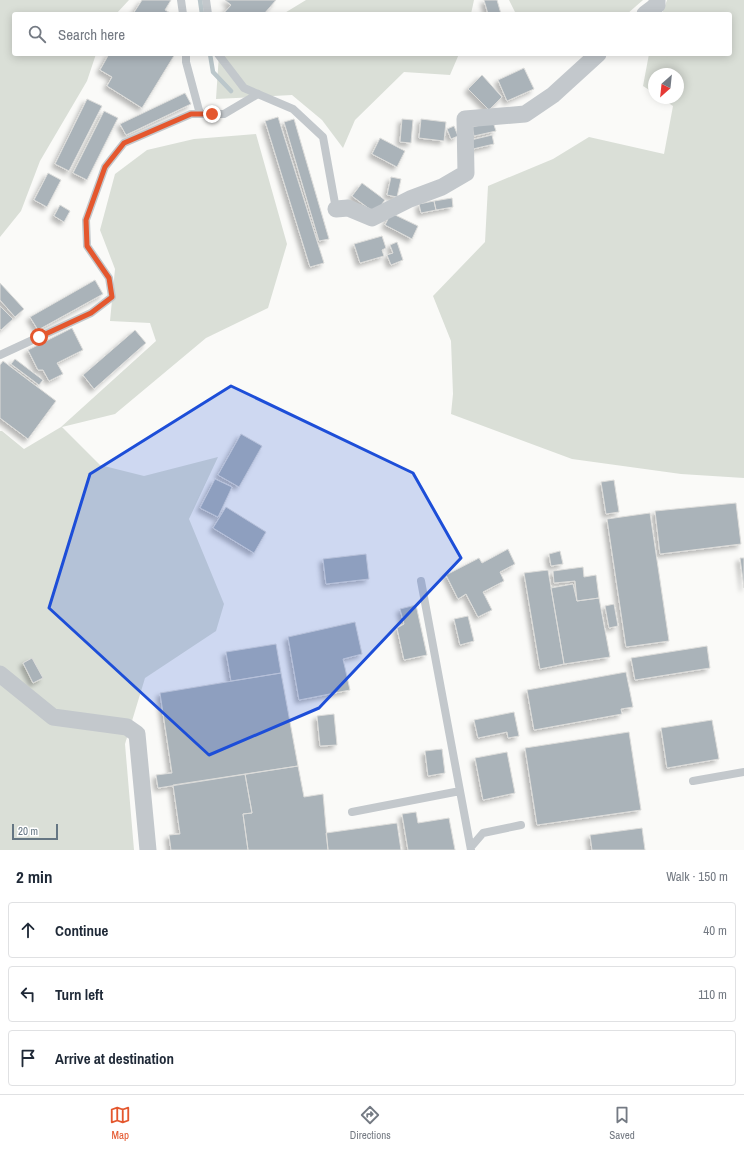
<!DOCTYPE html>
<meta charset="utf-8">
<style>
body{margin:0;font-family:"Archivo Narrow",sans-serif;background:#f6f6f7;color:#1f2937}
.compass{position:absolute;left:648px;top:68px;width:36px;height:36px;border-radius:50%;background:#fff;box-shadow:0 2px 10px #0003;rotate:207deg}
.scale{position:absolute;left:12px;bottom:10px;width:46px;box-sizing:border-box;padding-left:4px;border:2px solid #657683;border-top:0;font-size:11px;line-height:14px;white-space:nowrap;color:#657683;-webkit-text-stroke:3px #fff;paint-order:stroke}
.stop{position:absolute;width:12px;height:12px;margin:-9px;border:3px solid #e4572e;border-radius:50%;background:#fff}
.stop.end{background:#e4572e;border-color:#fff;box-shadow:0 1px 4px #0008}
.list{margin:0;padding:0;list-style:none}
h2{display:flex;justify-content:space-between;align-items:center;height:52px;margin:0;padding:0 16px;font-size:17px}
h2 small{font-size:13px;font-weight:400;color:#747a83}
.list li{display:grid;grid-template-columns:26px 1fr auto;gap:12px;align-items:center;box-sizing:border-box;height:56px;margin:0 8px 8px;padding:0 8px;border:1px solid #e0e1e3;border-radius:4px}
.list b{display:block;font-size:15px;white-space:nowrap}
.list em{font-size:13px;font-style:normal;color:#747a83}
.icon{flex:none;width:22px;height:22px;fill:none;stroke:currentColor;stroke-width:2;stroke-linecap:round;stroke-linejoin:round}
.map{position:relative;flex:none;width:744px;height:850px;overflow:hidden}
.search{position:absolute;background:#fff;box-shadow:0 2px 10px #0003;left:12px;right:12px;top:12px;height:44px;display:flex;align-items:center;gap:10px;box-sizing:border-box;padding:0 14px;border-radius:4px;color:#747a83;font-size:15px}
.sheet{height:244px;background:#fff}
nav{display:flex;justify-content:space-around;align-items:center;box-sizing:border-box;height:56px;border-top:1px solid #e0e1e3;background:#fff;font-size:11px;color:#747a83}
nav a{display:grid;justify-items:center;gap:2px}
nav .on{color:#e4572e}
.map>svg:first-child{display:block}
.green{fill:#dadfd7}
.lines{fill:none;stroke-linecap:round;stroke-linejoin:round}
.stream{stroke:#bbc7cb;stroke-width:4.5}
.building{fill:#aab3b9;stroke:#dcdcda;filter:url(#shadow)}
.lane{stroke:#c3c8cc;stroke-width:8}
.street{stroke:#c3c8cc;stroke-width:17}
.route{stroke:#e4572e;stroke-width:5}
.marked{fill:#1d4ed8;fill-opacity:0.2;stroke:#1d4ed8;stroke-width:3;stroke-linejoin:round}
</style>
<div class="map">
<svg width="744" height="850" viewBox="0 0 744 850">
<defs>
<filter id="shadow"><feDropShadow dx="-3.5" dy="3.5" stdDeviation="2" flood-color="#0004"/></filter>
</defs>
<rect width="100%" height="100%" fill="#fafaf8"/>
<!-- green -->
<path class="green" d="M 0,0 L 129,0 L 116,14 L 14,14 L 14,54 L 96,54 L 87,81 L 40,161 L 21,211 L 0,237 Z
M 306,0 L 474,0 L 471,14 L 283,14 Z
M 509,0 L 643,0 L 627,14 L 516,14 Z
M 667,0 L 744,0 L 744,478 L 681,474 L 572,459 L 451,414 L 453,394 L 451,341 L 433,296 L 485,242 L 488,186 L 553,159 L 589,137 L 664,154 L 673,106 L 661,98 L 678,98 L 678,74 L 654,74 L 654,93 L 643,86 L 649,54 L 730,54 L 730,14 L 662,14 Z
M 219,54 L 459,54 L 450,75 L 404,72 L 355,120 L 343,148 L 322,120 L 292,95 L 216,99 Z
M 256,134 L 287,244 L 268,308 L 206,338 L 115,414 L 62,427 L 100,465 L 144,476 L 218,457 L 189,519 L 224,604 L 216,631 L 145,678 L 125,744 L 134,850 L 0,850 L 0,431 L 2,431 L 24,449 L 61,427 L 156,341 L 150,323 L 110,321 L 115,269 L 100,230 L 115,174 L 147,150 L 194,139 Z"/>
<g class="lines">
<!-- stream -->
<path class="stream" d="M 200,0 L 202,14
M 210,54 L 213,72 L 231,91"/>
</g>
<!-- building -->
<path class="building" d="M 142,0 L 171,0 L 165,10 L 172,14 L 133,14 Z
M 225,0 L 276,0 L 264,14 L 249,14 L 247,13 L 246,14 L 223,14 L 231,5 Z
M 484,0 L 497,0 L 501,14 L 488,14 Z
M 109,54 L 175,54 L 142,108 L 107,86 L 112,77 L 100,70 Z
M 524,68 L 534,89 L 507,101 L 498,80 Z
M 482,75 L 502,97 L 489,110 L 468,89 Z
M 185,93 L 191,104 L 126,135 L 120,124 Z
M 87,99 L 102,106 L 69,171 L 55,164 Z
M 104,111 L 118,118 L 87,180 L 73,173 Z
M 278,117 L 324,263 L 310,267 L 265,121 Z
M 294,119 L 329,239 L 319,241 L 284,122 Z
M 402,119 L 413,120 L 411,143 L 400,142 Z
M 421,119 L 446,122 L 444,141 L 419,138 Z
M 493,122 L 496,131 L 474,136 L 472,127 Z
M 454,126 L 458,136 L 451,139 L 447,129 Z
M 492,135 L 494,144 L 473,149 L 471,140 Z
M 380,138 L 405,151 L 397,167 L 372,154 Z
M 48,173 L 61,180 L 47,207 L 34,200 Z
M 391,177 L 401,179 L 397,197 L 387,195 Z
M 362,183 L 385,200 L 375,213 L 352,196 Z
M 452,198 L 453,207 L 436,210 L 434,201 Z
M 434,201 L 436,210 L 421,213 L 419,204 Z
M 60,205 L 70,211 L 64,222 L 54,216 Z
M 391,213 L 418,226 L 412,239 L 385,225 Z
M 382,236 L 386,248 L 382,250 L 384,256 L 360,263 L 354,244 Z
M 397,242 L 403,260 L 391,265 L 387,255 L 393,253 L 390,245 Z
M 95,280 L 103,294 L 38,330 L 30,317 Z
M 0,283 L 24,309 L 15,317 L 0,300 Z
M 0,306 L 13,319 L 1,330 L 0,329 Z
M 72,328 L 83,350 L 57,363 L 63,374 L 49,381 L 43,370 L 38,370 L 28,350 Z
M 135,330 L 146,343 L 94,389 L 83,375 Z
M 15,359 L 43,380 L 39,385 L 11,364 Z
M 3,361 L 56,401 L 28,439 L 0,418 L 0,365 Z
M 241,434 L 262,446 L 239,487 L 218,475 Z
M 215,479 L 232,487 L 218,517 L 200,508 Z
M 614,480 L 619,512 L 606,514 L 601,482 Z
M 736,503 L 741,544 L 660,554 L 655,511 Z
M 226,507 L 266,532 L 254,553 L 213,528 Z
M 650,513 L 669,641 L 626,647 L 607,519 Z
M 508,549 L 515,564 L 500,572 L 504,581 L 483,592 L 492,610 L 478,617 L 466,594 L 458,599 L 446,575 L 479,558 L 482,563 Z
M 560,551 L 563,564 L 551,566 L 549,554 Z
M 366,554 L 369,579 L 326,584 L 323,559 Z
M 740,558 L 744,558 L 744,588 Z
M 583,567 L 584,577 L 596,575 L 599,598 L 577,601 L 575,581 L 554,583 L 553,571 Z
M 548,570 L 564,664 L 540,669 L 524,573 Z
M 573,584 L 577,601 L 599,598 L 610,657 L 564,664 L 551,588 Z
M 614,604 L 618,626 L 609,628 L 605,606 Z
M 416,605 L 427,655 L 404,660 L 397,628 L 404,624 L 400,609 Z
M 468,616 L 474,641 L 460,645 L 454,619 Z
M 355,622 L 362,654 L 343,659 L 350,690 L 299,700 L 288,637 Z
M 276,644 L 281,673 L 231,681 L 226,652 Z
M 707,646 L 710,668 L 635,680 L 631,658 Z
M 32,658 L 43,678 L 33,683 L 23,663 Z
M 626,672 L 633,707 L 621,709 L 622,714 L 534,730 L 527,690 Z
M 281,673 L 298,766 L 158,788 L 156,775 L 172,773 L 160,693 Z
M 514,712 L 519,736 L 508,738 L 507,732 L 478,738 L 474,720 Z
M 334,714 L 337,745 L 320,746 L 317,716 Z
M 712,720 L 719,759 L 667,768 L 661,728 Z
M 629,732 L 641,810 L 537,825 L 525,748 Z
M 442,749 L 445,773 L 428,776 L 425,751 Z
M 507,752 L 515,793 L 483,800 L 475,758 Z
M 298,766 L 304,797 L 323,794 L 328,850 L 248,850 L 243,814 L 252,813 L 245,774 Z
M 245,774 L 252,813 L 243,814 L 248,850 L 171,850 L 169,835 L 180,834 L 173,785 Z
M 416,812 L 418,823 L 449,818 L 455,850 L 408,850 L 402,814 Z
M 397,823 L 401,850 L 328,850 L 326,833 Z
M 642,828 L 645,850 L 592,850 L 590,835 Z"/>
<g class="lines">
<!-- lane -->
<path class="lane" d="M 181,0 L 183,14
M 206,0 L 208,14
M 186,54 L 186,62 L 200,114
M 218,54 L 244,88 L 293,109 L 323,137 L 336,209
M 0,355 L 91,313 L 112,297 L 109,278 L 87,246 L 86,220 L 105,167 L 124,143 L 191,114 L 224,114 L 258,94
M 421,581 L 471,850
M 693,781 L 744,772
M 352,812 L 460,791
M 471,847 L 483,833 L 521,825"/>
<!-- street -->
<path class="street" d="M 645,14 L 657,5 L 657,0
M 336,209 L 348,208 L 372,218 L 410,199 L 442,187 L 466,173 L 465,119 L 525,114 L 553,95 L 598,54
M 0,674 L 53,717 L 127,727 L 137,734 L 148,850"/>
</g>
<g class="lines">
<!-- route -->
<path class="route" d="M 39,337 L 91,313 L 112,297 L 109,278 L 87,246 L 86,220 L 105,167 L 124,143 L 191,114 L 212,114"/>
</g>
<!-- marked area -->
<path class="marked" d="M 231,386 L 413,473 L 461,558 L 319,708 L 209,755 L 49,608 L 90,474 Z"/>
</svg>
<svg class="compass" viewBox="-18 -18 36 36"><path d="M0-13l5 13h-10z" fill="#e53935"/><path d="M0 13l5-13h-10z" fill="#747a83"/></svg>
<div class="scale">20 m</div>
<div class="stop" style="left:39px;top:337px"></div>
<div class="stop end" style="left:212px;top:114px"></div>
<div class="search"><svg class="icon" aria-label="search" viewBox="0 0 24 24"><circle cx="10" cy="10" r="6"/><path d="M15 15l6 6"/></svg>Search here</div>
</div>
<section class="sheet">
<h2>2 min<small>Walk · 150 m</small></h2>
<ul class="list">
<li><svg class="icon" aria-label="ahead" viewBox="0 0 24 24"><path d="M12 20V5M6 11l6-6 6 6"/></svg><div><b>Continue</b></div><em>40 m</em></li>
<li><svg class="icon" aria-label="left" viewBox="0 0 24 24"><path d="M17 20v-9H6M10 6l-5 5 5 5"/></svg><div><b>Turn left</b></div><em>110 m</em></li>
<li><svg class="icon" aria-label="arrive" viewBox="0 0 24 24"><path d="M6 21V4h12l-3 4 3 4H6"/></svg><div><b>Arrive at destination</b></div></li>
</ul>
</section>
<nav>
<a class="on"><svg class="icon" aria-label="map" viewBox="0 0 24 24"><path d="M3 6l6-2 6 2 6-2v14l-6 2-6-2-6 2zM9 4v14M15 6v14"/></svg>Map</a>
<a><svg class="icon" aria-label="directions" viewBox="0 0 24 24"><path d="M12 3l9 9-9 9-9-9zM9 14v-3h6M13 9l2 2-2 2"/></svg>Directions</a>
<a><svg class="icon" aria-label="saved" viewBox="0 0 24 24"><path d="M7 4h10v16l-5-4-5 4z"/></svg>Saved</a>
</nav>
